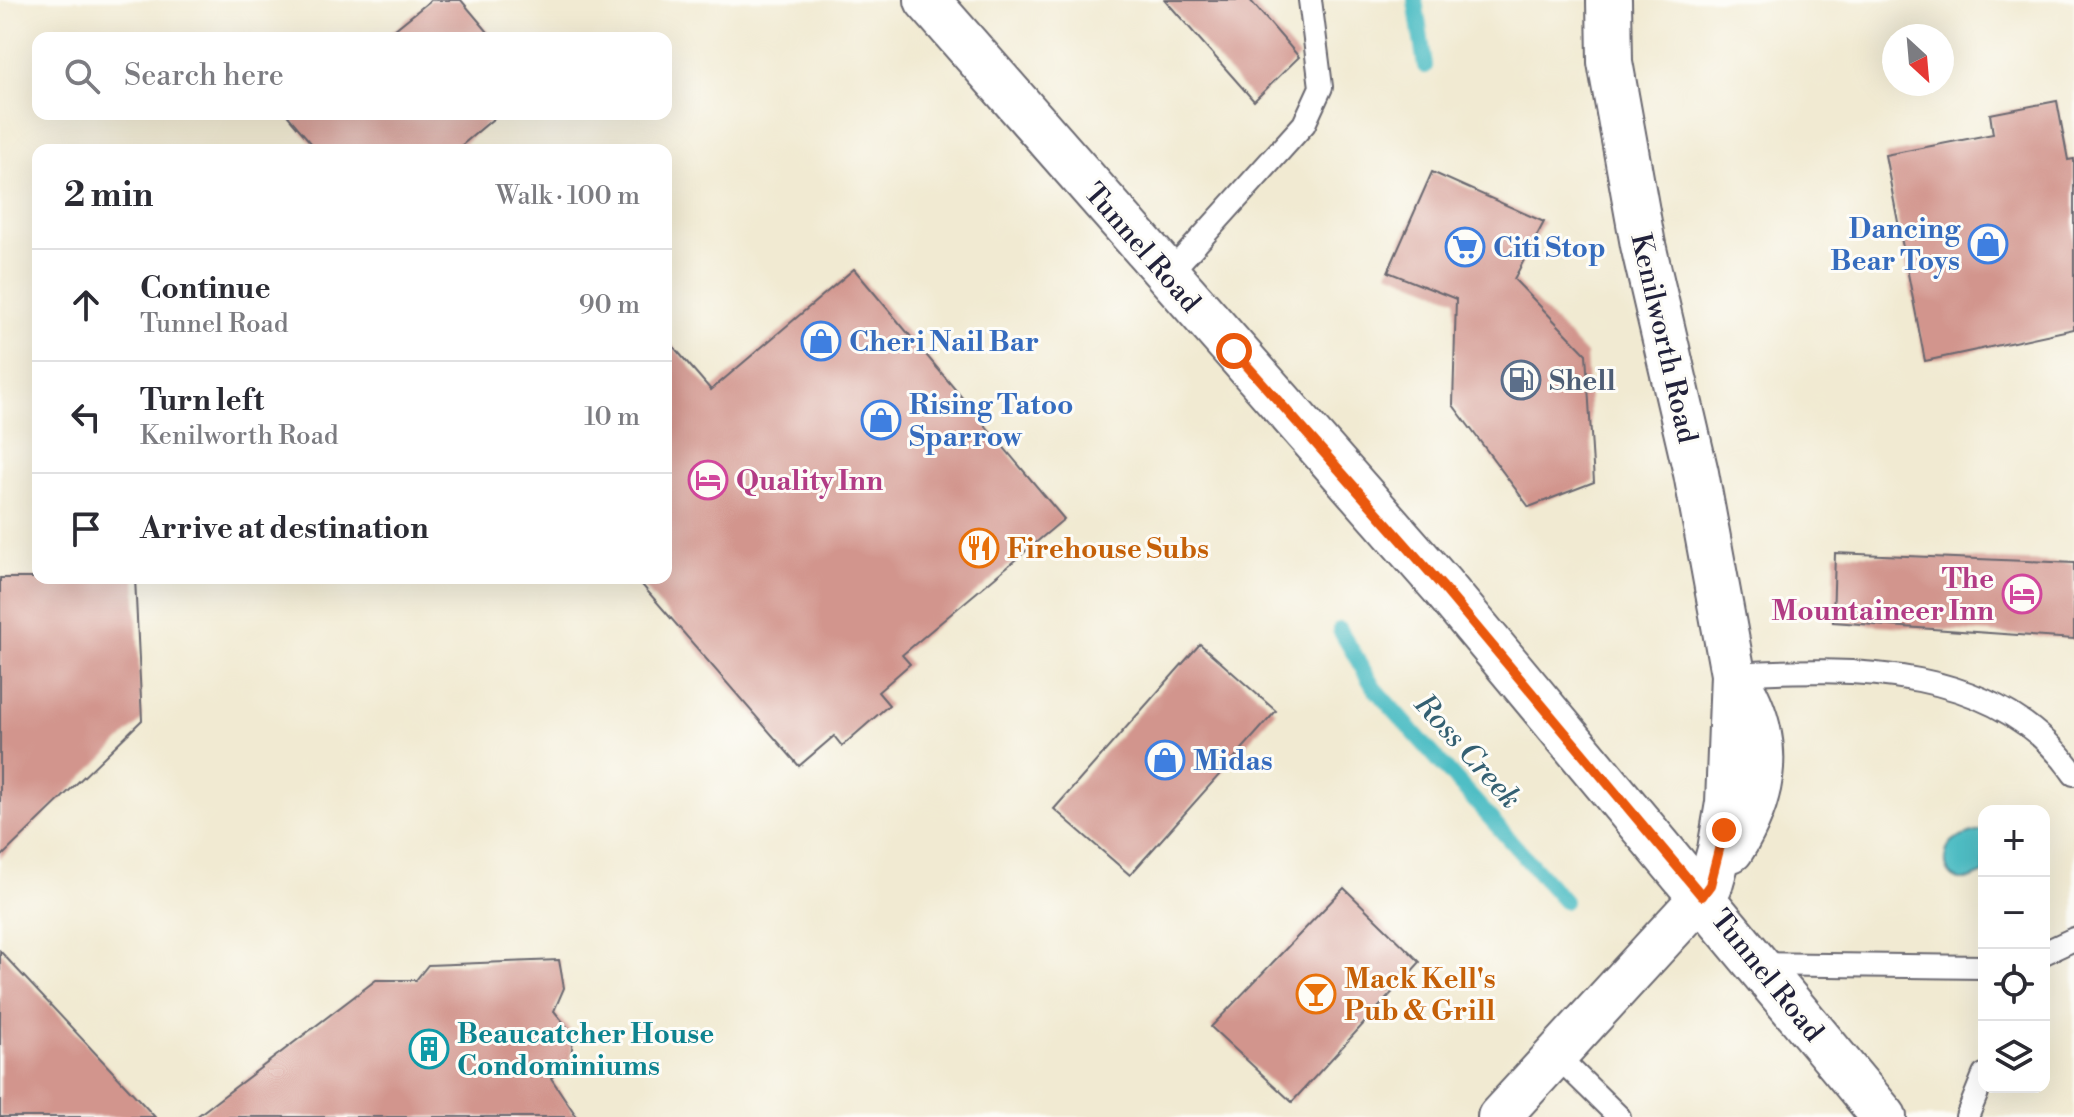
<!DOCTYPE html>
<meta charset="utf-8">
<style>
body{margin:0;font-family:"Libre Bodoni",serif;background:#f2f2f3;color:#2b2b33}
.controls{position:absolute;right:24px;bottom:24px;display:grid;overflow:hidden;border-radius:16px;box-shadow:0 8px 32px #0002}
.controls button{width:72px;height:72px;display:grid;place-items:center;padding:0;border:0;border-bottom:2px solid #e1e1e2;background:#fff;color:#2b2b33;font:40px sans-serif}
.compass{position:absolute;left:1882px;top:24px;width:72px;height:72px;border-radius:50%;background:#fff;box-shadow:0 8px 32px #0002;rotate:154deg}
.stop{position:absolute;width:24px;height:24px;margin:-18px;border:6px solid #ea580c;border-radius:50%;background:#fff}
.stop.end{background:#ea580c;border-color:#fff;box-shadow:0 2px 8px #0008}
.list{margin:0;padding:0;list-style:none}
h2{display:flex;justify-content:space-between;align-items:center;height:104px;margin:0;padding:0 32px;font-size:34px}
h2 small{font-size:26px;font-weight:400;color:#7c7c81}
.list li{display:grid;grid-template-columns:52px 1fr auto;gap:24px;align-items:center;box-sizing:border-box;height:112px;padding:0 32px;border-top:2px solid #e1e1e2}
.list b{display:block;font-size:30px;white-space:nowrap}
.list p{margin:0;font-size:26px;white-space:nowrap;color:#7c7c81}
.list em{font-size:26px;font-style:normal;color:#7c7c81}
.icon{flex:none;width:44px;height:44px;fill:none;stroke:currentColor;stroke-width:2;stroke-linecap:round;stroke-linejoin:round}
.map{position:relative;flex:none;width:2074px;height:1117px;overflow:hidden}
.search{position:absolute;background:#fff;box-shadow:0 8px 32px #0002;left:32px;top:32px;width:640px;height:88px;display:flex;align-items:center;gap:20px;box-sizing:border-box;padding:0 28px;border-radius:16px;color:#7c7c81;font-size:30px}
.panel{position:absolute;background:#fff;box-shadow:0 8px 32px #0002;left:32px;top:144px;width:640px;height:440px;border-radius:16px}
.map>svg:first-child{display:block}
.water{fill:#4fbec5;stroke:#387080;stroke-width:2}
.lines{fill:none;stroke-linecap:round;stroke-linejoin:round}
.stream{stroke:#4fbec5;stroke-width:16}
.building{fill:#d2958d}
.service-casing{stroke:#6a6870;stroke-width:26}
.minor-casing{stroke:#6a6870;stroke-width:46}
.tertiary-casing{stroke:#6a6870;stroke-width:48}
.primary-casing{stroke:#6a6870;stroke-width:48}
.service{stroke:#fff;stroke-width:22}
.minor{stroke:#fff;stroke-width:42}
.tertiary{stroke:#fff;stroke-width:44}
.primary{stroke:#fff;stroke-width:44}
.route{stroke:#ea580c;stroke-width:10}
.labels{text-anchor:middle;stroke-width:6;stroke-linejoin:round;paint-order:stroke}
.shop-label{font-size:28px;font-weight:bold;fill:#366cbe;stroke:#fdfcf7;text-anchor:start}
.street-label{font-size:28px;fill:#22223b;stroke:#fdfcf7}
.service-label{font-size:28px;font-weight:bold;fill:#4e5e75;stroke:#fdfcf7;text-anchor:start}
.hotel-label{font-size:28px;font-weight:bold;fill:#b23c85;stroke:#fdfcf7;text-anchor:start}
.food-label{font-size:28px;font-weight:bold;fill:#c56008;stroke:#fdfcf7;text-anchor:start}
.culture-label{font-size:28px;font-weight:bold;fill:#0d838f;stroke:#fdfcf7;text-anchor:start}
.water-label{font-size:30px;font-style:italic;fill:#346072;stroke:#fdfcf7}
</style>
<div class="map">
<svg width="2074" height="1117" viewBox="0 0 2074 1117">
<rect width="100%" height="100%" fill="#fdfcf7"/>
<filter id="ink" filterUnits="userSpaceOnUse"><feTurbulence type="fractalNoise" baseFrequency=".0125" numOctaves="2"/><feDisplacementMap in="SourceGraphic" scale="16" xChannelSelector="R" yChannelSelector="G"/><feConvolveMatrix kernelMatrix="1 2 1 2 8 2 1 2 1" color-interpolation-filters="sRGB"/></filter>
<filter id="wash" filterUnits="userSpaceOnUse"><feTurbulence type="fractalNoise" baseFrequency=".006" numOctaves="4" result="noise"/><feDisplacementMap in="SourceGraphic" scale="32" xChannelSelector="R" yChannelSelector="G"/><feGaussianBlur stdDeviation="1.8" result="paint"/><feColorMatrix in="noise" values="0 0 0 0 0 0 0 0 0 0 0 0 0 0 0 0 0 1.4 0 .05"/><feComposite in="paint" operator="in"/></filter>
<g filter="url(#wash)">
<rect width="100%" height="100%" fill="#f1ead2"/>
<!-- water -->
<path class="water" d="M 1984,830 L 1984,873 C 1979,875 1971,879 1965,880 C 1945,882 1939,853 1953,841 C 1960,835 1975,833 1984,830 Z"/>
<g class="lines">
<!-- stream -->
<path class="stream" d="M 1415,0 L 1425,66
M 1340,630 L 1374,688 L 1564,901"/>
</g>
<g id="blocks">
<!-- building -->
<path class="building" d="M 431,0 L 461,0 L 493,38 L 384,38 Z
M 1165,0 L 1250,0 L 1299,57 L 1254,101 Z
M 2057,101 L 2068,160 L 2074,159 L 2074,329 L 1925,361 L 1885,155 L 1993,134 L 1990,114 Z
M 291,114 L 499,114 L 456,150 L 317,150 L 288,116 Z
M 1432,172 L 1544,222 L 1514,279 L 1586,354 L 1594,482 L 1529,507 L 1453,405 L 1456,299 L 1388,272 Z
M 854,269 L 1064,519 L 902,655 L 910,664 L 878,692 L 889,705 L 842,746 L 834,736 L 799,766 L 636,578 L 666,578 L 666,338 L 711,390 Z
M 1835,553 L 2074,563 L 2074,639 L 1833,622 Z
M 0,578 L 135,578 L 142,720 L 0,858 Z
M 1200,644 L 1276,711 L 1130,875 L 1054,809 Z
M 1344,888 L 1420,962 L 1292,1102 L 1211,1027 Z
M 0,951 L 155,1117 L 0,1117 Z
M 559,960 L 564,988 L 554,1011 L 573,1034 L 571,1063 L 551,1078 L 577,1117 L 196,1117 L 376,980 L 416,980 L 428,965 Z"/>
</g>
</g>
<g filter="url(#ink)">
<use href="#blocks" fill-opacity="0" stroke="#6a6870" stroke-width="2"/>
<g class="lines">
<defs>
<path id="service" d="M 1168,275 L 1304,124 L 1321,87 L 1310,0
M 1733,674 C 1852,667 1998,664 2074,774
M 2044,953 L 2074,939
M 1758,964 L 1984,967
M 1556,1055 L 1619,1117
M 1967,1117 L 1984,1075"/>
<path id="minor" d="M 1499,1117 L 1702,896"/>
<path id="tertiary" d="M 1609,0 L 1610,62 L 1643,245 L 1696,473 L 1733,674 L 1728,803 L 1720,850 L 1710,885
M 1731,850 C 1762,801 1773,751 1746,696"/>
<path id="primary" d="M 927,0 L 1442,586 L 1884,1117"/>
</defs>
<!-- service casing -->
<use href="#service" class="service-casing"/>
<!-- minor casing -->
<use href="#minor" class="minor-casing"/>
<!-- tertiary casing -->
<use href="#tertiary" class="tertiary-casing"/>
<!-- primary casing -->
<use href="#primary" class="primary-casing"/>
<!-- service -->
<use href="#service" class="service"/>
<!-- minor -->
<use href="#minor" class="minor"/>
<!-- tertiary -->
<use href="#tertiary" class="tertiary"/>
<!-- primary -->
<use href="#primary" class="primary"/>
</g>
</g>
<g class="lines" filter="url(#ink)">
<!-- route -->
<path class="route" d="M 1234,351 L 1442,586 L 1702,896 L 1710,885 L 1724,830"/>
</g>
<!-- icons -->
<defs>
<symbol id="shop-ring" viewBox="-11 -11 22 22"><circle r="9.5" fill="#fdfcf7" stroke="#3f7fe0" stroke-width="1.5"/><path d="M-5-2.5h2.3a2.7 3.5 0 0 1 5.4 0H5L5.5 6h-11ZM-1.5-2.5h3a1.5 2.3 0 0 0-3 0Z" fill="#3f7fe0"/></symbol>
<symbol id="supermarket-ring" viewBox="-11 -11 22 22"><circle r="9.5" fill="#fdfcf7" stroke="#3f7fe0" stroke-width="1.5"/><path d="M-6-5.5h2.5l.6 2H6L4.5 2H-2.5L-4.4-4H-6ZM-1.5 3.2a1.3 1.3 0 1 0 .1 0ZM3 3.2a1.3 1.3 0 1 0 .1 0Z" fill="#3f7fe0"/></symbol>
<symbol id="fuel-ring" viewBox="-11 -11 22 22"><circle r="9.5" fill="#fdfcf7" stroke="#5c6f8a" stroke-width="1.5"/><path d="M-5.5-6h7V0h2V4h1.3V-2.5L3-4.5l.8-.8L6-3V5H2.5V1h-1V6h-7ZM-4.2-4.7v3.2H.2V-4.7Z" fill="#5c6f8a"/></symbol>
<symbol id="hotel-ring" viewBox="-11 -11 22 22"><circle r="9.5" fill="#fdfcf7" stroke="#d1479c" stroke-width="1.5"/><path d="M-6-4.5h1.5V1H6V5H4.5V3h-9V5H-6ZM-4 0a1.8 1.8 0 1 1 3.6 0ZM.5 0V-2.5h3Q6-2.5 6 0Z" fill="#d1479c"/></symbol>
<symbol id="restaurant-ring" viewBox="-11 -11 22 22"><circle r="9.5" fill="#fdfcf7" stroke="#e8710a" stroke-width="1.5"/><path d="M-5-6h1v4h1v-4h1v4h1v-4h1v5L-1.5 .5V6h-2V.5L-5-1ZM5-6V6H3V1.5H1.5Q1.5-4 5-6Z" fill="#e8710a"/></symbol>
<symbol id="bar-ring" viewBox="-11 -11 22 22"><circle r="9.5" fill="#fdfcf7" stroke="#e8710a" stroke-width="1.5"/><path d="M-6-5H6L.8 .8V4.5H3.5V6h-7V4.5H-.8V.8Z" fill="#e8710a"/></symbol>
<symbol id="building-ring" viewBox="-11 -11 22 22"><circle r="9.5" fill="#fdfcf7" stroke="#0f9aa8" stroke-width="1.5"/><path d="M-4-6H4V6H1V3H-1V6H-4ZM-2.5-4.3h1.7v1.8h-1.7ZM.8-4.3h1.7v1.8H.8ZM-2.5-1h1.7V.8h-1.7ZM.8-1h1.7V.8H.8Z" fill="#0f9aa8"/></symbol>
</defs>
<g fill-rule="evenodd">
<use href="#shop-ring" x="1966" y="222" width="44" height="44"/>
<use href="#supermarket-ring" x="1443" y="225" width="44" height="44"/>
<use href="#shop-ring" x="799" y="319" width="44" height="44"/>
<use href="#fuel-ring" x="1499" y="358" width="44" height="44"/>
<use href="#shop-ring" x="859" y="398" width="44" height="44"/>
<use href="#hotel-ring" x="686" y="458" width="44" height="44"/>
<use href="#restaurant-ring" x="957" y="526" width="44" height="44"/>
<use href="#hotel-ring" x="2000" y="572" width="44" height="44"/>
<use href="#shop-ring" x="1143" y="738" width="44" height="44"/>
<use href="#bar-ring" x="1294" y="972" width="44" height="44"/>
<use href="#building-ring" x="407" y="1027" width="44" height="44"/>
</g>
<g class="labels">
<!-- shop labels -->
<g class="shop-label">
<text x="1960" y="238" text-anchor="end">Dancing<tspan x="1960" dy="32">Bear Toys</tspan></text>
<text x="1493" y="257">Citi Stop</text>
<text x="849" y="351">Cheri Nail Bar</text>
<text x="909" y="414">Rising Tatoo<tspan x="909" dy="32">Sparrow</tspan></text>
<text x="1193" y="770">Midas</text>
</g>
<!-- street labels -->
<g class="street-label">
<text transform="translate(1143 247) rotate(49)" y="10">Tunnel Road</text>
<text transform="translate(1665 338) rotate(77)" y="10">Kenilworth Road</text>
<text transform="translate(1768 975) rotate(51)" y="10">Tunnel Road</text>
</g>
<!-- service labels -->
<g class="service-label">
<text x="1549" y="390">Shell</text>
</g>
<!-- hotel labels -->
<g class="hotel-label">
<text x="736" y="490">Quality Inn</text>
<text x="1994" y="588" text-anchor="end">The<tspan x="1994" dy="32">Mountaineer Inn</tspan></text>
</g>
<!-- food labels -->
<g class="food-label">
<text x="1007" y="558">Firehouse Subs</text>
<text x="1344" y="988">Mack Kell's<tspan x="1344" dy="32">Pub &amp; Grill</tspan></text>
</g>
<!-- culture labels -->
<g class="culture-label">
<text x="457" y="1043">Beaucatcher House<tspan x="457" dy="32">Condominiums</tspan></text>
</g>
<!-- water labels -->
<g class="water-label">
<text transform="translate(1468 751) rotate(48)" y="10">Ross Creek</text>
</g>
</g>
</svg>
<div class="controls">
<button>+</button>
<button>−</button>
<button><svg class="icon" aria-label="locate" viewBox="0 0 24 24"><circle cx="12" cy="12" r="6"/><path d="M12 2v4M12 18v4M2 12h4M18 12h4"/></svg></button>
<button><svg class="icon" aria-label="layers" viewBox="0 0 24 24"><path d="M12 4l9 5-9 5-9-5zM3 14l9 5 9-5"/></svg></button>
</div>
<svg class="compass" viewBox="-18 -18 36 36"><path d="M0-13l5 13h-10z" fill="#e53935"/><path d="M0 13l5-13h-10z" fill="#7c7c81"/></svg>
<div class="stop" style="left:1234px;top:351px"></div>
<div class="stop end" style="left:1724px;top:830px"></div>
<div class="search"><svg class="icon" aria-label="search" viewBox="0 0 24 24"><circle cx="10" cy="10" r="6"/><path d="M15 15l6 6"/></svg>Search here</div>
<section class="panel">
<h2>2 min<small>Walk · 100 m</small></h2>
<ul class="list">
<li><svg class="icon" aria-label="ahead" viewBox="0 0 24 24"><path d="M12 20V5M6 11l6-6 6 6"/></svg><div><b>Continue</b><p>Tunnel Road</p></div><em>90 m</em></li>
<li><svg class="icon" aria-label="left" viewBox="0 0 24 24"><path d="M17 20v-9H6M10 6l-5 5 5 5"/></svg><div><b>Turn left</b><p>Kenilworth Road</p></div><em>10 m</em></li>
<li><svg class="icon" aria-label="arrive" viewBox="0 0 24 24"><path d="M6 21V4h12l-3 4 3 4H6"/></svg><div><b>Arrive at destination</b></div></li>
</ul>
</section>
</div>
